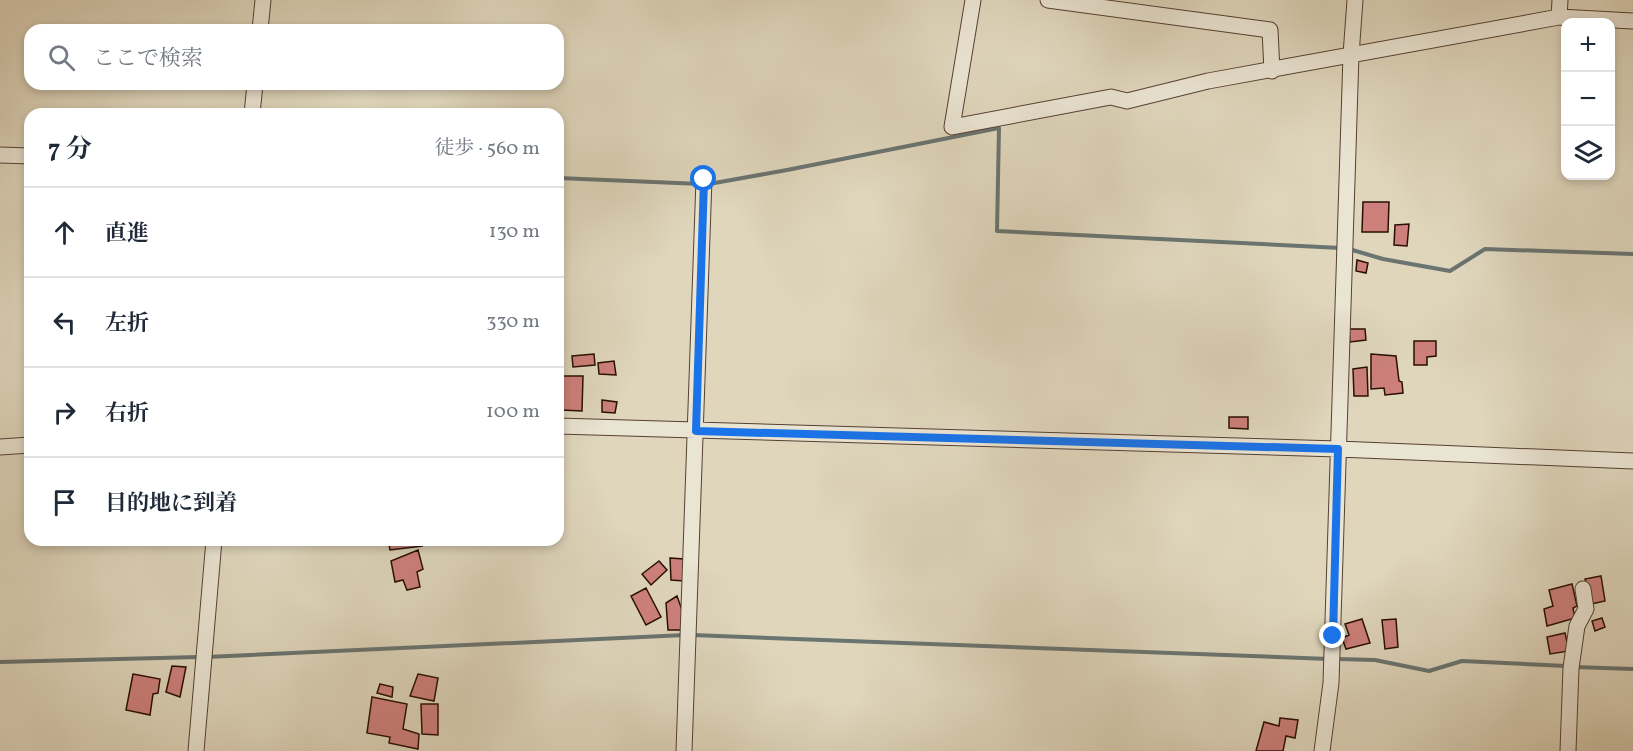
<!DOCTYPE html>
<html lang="ja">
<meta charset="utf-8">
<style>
body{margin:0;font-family:Vollkorn,"Noto Serif JP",serif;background:#f6f6f7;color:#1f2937}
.controls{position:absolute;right:18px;top:18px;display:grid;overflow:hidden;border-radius:12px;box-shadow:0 3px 9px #0003}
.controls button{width:54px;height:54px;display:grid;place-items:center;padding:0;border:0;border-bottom:2px solid #e0e1e3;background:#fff;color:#1f2937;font:30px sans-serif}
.stop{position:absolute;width:18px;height:18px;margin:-14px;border:4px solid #1a73e8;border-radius:50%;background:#fff}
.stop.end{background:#1a73e8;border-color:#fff;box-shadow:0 2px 6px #0008}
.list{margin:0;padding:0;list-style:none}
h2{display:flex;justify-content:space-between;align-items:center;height:78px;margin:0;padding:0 24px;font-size:26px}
h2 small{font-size:20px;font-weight:400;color:#747a83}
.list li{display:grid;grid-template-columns:39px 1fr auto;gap:18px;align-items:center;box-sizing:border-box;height:90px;padding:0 24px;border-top:2px solid #e0e1e3}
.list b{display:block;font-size:22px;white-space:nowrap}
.list em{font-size:20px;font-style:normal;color:#747a83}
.icon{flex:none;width:33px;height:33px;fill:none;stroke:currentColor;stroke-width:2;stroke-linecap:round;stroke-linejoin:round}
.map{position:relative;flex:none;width:1633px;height:751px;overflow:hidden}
.search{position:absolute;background:#fff;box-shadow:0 3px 9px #0003;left:24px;top:24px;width:540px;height:66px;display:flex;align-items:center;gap:15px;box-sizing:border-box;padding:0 21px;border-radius:18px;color:#747a83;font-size:22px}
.panel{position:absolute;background:#fff;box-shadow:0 3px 9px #0003;left:24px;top:108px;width:540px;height:438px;border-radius:18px}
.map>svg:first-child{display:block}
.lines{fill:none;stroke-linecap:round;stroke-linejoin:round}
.stream{stroke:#6a7470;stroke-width:4}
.building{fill:#cd807b;stroke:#290e05;stroke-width:1.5}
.street-casing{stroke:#564033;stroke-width:17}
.street{stroke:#eae4d3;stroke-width:15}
.route{stroke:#1a73e8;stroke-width:8}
</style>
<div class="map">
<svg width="1633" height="751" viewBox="0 0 1633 751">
<rect width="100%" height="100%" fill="#dfd6bc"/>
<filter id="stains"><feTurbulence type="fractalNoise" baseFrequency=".00333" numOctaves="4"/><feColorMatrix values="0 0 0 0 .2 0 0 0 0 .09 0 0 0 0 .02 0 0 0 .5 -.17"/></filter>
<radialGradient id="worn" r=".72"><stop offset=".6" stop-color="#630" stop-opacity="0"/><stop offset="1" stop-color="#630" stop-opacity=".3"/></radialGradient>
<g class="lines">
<!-- stream -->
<path class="stream" d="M 558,178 L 701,184
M 709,184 L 787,170 L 999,128 L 997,231 L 1341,248
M 1349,249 L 1383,259 L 1450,271 L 1485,249 L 1633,254
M 692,635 L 1329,659
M 207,657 L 685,635
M 1337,659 L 1375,660 L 1429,671 L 1462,661 L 1566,666
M 0,662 L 199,657
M 1574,667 L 1633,669"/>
</g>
<!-- building -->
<path class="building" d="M 1363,202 L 1389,202 L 1388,232 L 1362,232 Z
M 1409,224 L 1407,246 L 1394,245 L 1395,225 Z
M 1357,260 L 1368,263 L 1366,273 L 1356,271 Z
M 1349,329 L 1365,329 L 1366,340 L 1350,342 Z
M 1414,341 L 1436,341 L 1436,356 L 1427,357 L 1427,365 L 1414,365 Z
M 594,354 L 595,365 L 573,367 L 572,356 Z
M 1371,354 L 1396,356 L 1399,381 L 1402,382 L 1403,393 L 1385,395 L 1384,388 L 1371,389 Z
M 614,361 L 616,375 L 599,374 L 598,363 Z
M 1367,367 L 1368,396 L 1354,396 L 1353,369 Z
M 559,376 L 583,376 L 582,411 L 561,410 Z
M 602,400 L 617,402 L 615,413 L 602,412 Z
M 1229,417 L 1248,417 L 1248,429 L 1229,428 Z
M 388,540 L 421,540 L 422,546 L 390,550 Z
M 418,550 L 423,569 L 417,572 L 420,587 L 407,590 L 403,580 L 395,582 L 391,561 Z
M 670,558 L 684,559 L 684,581 L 671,580 Z
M 659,561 L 667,570 L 651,585 L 642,574 Z
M 1601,576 L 1605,601 L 1591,604 L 1585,579 Z
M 1572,584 L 1577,606 L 1573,608 L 1575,618 L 1547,626 L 1544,609 L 1553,606 L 1549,590 Z
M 646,588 L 661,617 L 646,625 L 631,596 Z
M 677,596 L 682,610 L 681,630 L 668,630 L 666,603 Z
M 1602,618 L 1605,627 L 1595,631 L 1592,621 Z
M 1362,619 L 1370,643 L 1346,649 L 1342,638 L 1349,635 L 1345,624 Z
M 1396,619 L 1398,647 L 1385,649 L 1382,620 Z
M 1565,633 L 1569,651 L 1550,654 L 1547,637 Z
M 172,666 L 186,667 L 180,697 L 166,692 Z
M 133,674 L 160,679 L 158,693 L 153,694 L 150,715 L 126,710 Z
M 418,674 L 438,678 L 434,701 L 410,696 Z
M 380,684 L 393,687 L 392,697 L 377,693 Z
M 372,697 L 407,704 L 403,729 L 419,734 L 418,749 L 389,743 L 390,737 L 367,733 Z
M 421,704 L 438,704 L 438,735 L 422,734 Z
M 1280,718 L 1298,720 L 1295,738 L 1286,736 L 1283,751 L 1256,751 L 1264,722 L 1279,726 Z"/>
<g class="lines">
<defs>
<path id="street" d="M 973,0 L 952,127 L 1111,97 L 1127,101 L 1208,81 L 1559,17 L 1633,21
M 1048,0 L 1270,30 L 1272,71
M 1559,17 L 1560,0
M 260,30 L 263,0
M 252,114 L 255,84
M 0,155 L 30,156
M 558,426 L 1338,449 L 1633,461
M 0,447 L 30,445
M 196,751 L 214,540
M 684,751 L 704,179
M 1322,751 L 1331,683 L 1351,55 L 1355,0
M 1568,751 L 1571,668 L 1577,626 L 1586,609 L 1583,589"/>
</defs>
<!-- street casing -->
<use href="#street" class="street-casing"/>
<!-- street -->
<use href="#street" class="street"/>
</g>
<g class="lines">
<!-- route -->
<path class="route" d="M 704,179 L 696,431 L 1338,449 L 1333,636"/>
</g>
<rect width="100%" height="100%" filter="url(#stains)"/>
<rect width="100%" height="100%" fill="url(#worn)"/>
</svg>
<div class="controls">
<button>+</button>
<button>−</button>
<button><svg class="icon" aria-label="layers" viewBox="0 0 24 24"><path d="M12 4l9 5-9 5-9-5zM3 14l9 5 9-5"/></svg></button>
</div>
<div class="stop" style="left:704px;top:179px"></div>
<div class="stop end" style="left:1333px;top:636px"></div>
<div class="search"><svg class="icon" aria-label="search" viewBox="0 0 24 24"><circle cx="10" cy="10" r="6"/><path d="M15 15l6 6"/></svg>ここで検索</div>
<section class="panel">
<h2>7 分<small>徒歩 · 560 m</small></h2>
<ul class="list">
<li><svg class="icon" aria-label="ahead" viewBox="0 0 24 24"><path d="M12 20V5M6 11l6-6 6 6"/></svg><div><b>直進</b></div><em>130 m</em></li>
<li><svg class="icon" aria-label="left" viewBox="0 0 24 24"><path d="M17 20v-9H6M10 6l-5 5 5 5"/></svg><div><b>左折</b></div><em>330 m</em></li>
<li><svg class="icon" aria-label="right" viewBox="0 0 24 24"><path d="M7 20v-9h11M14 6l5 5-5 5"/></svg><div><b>右折</b></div><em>100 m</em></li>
<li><svg class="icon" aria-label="arrive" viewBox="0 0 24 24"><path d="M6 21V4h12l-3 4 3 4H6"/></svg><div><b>目的地に到着</b></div></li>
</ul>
</section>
</div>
